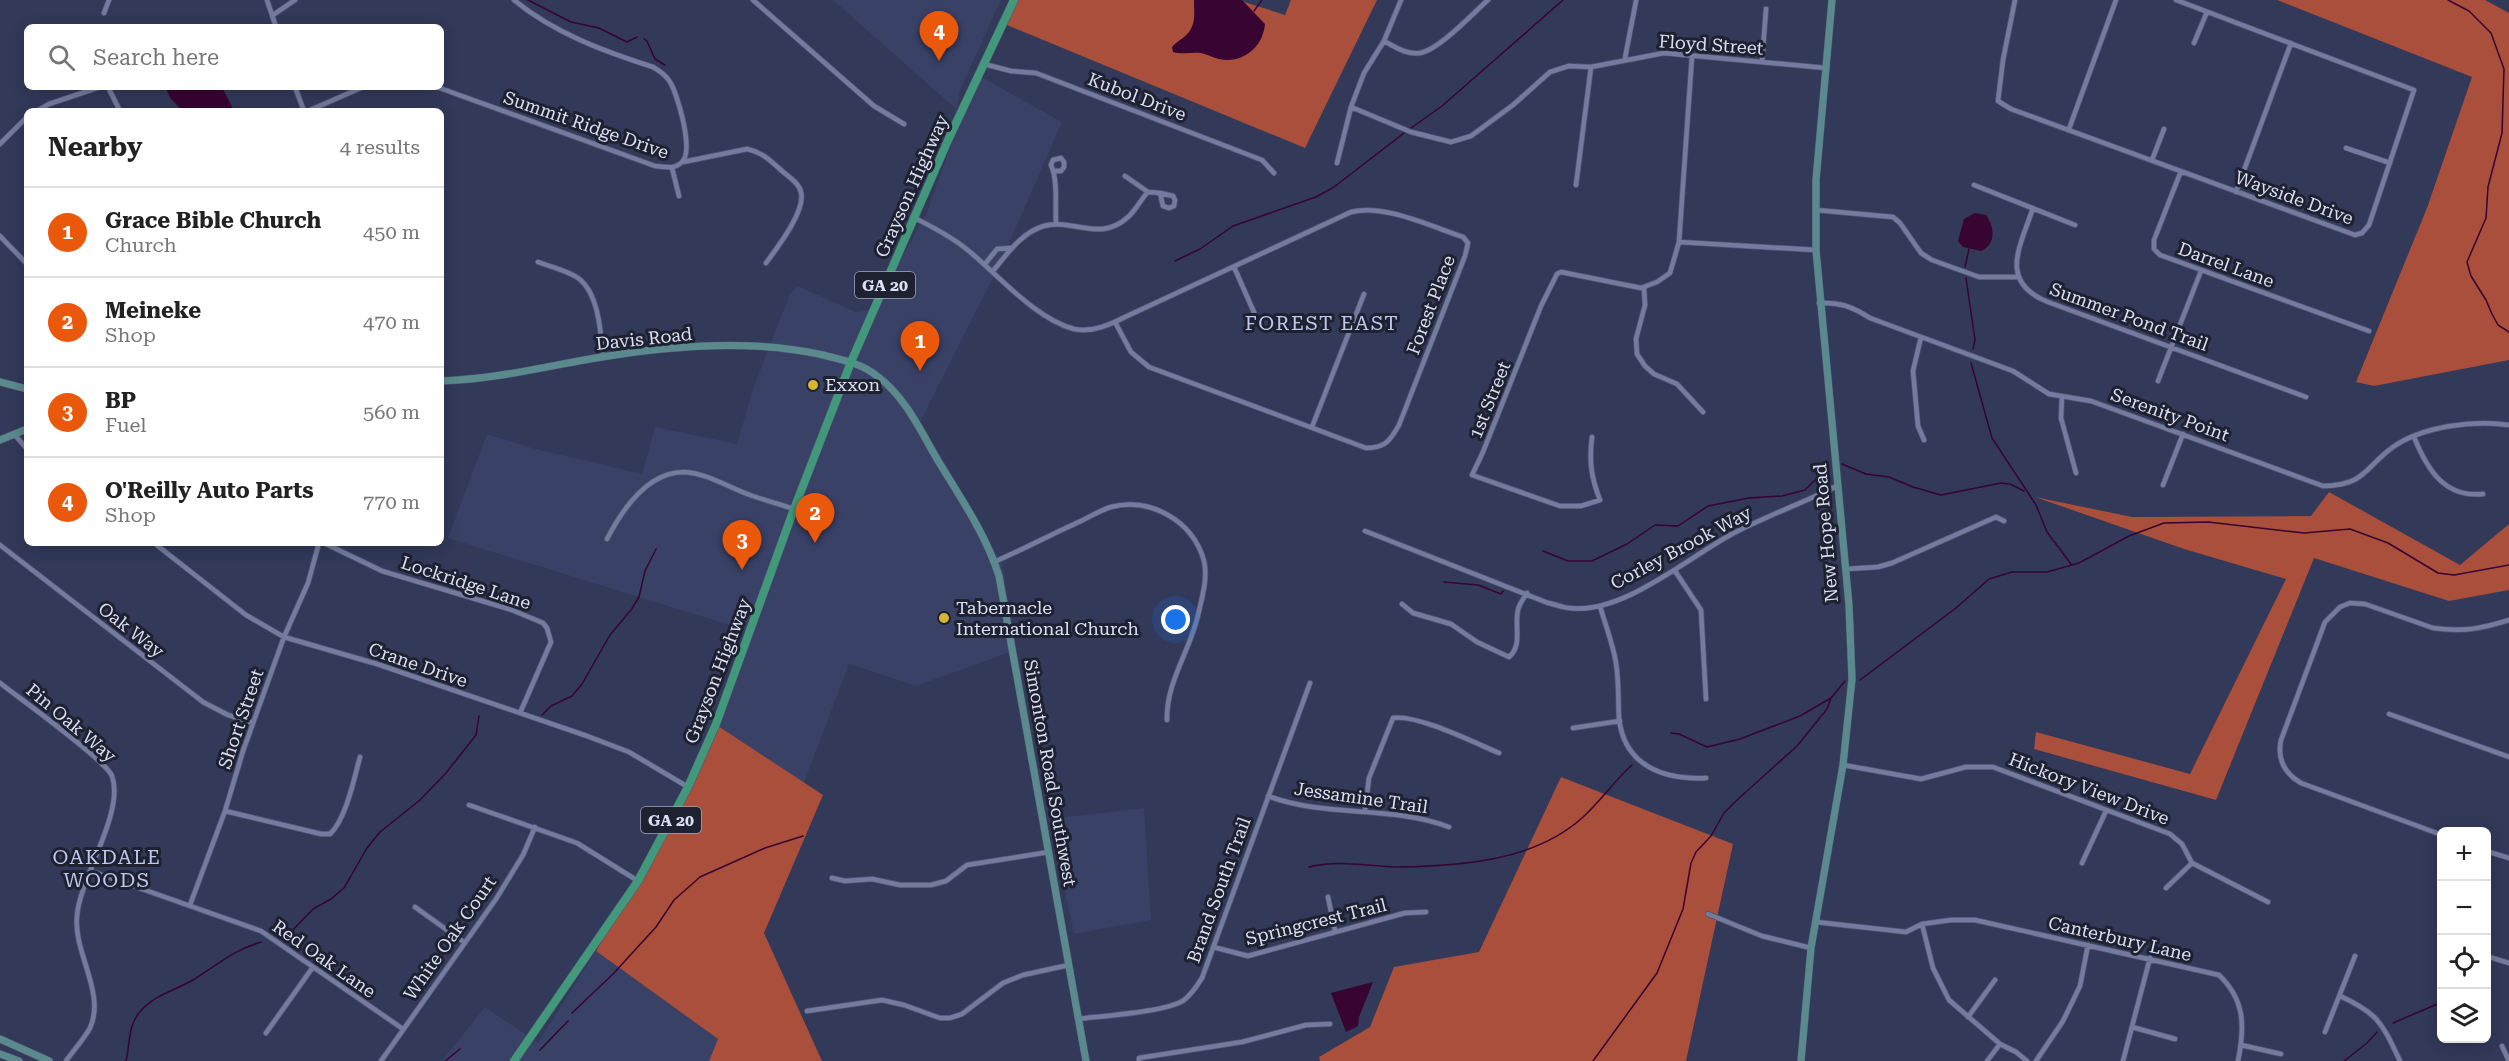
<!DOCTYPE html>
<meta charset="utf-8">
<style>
body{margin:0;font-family:"Roboto Serif",serif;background:#f2f2f2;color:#222}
.controls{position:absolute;right:18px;bottom:18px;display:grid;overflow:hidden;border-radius:9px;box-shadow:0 3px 15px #0003}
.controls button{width:54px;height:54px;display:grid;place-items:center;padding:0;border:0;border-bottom:2px solid #e0e0e0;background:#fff;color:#222;font:30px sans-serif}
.you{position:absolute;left:1176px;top:620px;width:21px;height:21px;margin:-15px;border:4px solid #fff;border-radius:50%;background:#1a73e8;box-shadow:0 0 0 9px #1a73e833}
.badge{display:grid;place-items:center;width:39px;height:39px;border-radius:50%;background:#ea580c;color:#fff;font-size:20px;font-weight:700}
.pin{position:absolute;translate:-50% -50px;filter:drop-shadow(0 2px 3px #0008)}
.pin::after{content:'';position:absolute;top:32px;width:21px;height:18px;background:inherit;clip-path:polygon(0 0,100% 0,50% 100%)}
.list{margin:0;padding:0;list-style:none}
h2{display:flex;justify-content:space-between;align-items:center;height:78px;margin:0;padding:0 24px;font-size:26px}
h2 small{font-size:20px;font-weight:400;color:#767676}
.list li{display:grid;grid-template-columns:39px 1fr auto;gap:18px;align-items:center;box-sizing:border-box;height:90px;padding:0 24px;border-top:2px solid #e0e0e0}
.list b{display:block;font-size:22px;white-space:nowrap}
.list p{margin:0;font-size:20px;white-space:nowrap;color:#767676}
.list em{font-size:20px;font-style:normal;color:#767676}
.icon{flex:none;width:33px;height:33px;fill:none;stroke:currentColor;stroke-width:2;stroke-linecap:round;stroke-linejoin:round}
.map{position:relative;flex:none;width:2509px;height:1061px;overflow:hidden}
.search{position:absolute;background:#fff;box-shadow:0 3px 15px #0003;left:24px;top:24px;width:420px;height:66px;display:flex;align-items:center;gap:15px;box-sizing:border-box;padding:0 21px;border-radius:9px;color:#767676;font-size:22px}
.panel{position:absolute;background:#fff;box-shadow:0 3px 15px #0003;left:24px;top:108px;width:420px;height:438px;border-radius:9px}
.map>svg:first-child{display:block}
.built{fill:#394167}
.forest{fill:#a94f3b}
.water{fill:#380432}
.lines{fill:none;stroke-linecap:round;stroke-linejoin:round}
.stream{stroke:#380432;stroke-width:1.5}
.street-casing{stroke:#505570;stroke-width:6}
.secondary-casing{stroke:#505570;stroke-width:8}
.primary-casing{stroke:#505570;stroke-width:9}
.street{stroke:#737b9f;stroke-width:4.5}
.secondary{stroke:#5a8a8d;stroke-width:7}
.primary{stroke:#41987b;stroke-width:8}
.poi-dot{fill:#d6b534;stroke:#1e2230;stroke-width:2}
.labels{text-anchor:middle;stroke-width:6;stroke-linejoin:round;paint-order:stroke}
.shield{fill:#1e2230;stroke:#a2a6b8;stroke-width:1.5}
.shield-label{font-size:16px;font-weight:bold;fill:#dadff3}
.street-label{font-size:18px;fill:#dadff3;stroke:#1e2230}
.poi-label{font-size:18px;fill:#dadff3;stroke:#1e2230;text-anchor:start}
.neighbourhood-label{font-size:20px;letter-spacing:1.5px;fill:#bec8ef;stroke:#1e2230}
</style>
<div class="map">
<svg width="2509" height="1061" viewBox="0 0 2509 1061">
<rect width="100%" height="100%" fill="#323959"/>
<!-- built -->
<path class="built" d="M 833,0 L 1001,0 L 960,90 L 957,110 Z
M 976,74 L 1062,122 L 999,266 L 920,422 L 947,466 L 1002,564 L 1016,650 L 916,686 L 849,664 L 804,783 L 715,724 L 749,631 L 448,538 L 487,434 L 532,448 L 642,474 L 655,427 L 737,444 L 754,386 L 790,294 L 798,286 L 856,312 L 871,310 L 926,215 Z
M 1144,808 L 1151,920 L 1074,934 L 1050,819 Z
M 596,951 L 718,1039 L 709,1061 L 442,1061 L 485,1007 L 538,1043 Z"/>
<!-- forest -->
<path class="forest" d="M 1013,0 L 1238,0 L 1285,15 L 1291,0 L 1377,0 L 1305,148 L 1002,23 Z
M 2277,0 L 2485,0 L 2509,13 L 2509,360 L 2374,386 L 2356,382 L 2427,208 L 2472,77 Z
M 2329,492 L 2460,565 L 2509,524 L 2509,590 L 2449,601 L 2314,558 L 2216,800 L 2034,749 L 2036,732 L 2190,774 L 2286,579 L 2184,549 L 2035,497 L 2132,517 L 2311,516 Z
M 715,724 L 823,795 L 764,933 L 822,1061 L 709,1061 L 718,1039 L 596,951 L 695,780 Z
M 1561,777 L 1733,844 L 1686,1061 L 1320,1061 L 1319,1057 L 1370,1027 L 1394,967 L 1479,952 Z"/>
<!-- water -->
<path class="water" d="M 1194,0 L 1242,0 L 1265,24 C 1263,48 1242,64 1219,59 C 1213,58 1207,54 1201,53 C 1192,52 1183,55 1173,52 L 1172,47 C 1175,43 1179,41 1183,38 C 1197,27 1194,15 1194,0 Z
M 165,87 L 222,87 L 234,111 L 183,111 L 171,99 Z
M 1975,213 L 1986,215 C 1994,226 1997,244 1981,251 L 1963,247 L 1958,241 L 1964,219 Z
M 1373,982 L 1359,1017 L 1358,1026 L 1346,1032 L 1331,993 Z"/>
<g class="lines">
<!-- stream -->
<path class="stream" d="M 528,0 L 571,22 L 599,28 L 627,42 L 637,37
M 2448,0 L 2469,11 L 2491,33 L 2504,69 L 2502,133 L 2488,187 L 2486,218 L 2467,262 L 2471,276 L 2486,300 L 2492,314 L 2498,325 L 2509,332
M 1254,11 L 1262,0
M 644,39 L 647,41 L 655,59 L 665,65
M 1411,128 L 1442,106 L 1563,0
M 1175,261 L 1200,249 L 1233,226 L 1316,197 L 1334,187 L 1404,133
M 1965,267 L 1969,249
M 1966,278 L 1975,340 L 1973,349
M 1971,363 L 1992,438 L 2036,505 L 2047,532 L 2071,564
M 1842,464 L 1866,474 L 1889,477 L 1913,487 L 1941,495 L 2001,483 L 2010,484 L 2024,491
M 1543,551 L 1568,561 L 1592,561 L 1627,544 L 1655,525 L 1678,526 L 1708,506 L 1749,498 L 1782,496 L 1805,490 L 1827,468
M 1444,582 L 1478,585 L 1501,594 L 1503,591
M 1860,680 L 1956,608 L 1989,579 L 2012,572 L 2047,572 L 2079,563 L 2129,536 L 2164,523 L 2208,522 L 2304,533 L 2350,529 L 2388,543 L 2438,573 L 2454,575 L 2509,565
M 542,715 L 551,706 L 572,696 L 582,684 L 610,635 L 631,610 L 639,597 L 645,571 L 656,549
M 1671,733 L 1679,734 L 1707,747 L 1740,739 L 1800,716 L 1831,698 L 1845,681
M 1309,867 C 1338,859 1371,867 1400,867 C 1461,866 1534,861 1582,818 C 1600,802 1614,781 1632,765
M 287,936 L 313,909 L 331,899 L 344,888 L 367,848 L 380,832 L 420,800 L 446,773 L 476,735 L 479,716
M 572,1013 L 613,974 L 656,927 L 674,900 L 700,877 L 765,848 L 803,836
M 2393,1023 L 2442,1002
M 540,1050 L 568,1021
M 126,1061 C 130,1045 128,1026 139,1013 C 153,995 174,991 193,980 C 219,964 232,951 261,942
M 445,1061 L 460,1049
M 1593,1061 L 1657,973 L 1683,909 L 1691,863 L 1696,852 L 1711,836 L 1724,813 L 1737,800 L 1797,746 L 1827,709 L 1831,698
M 2344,1061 L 2367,1043 L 2377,1032"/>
<defs>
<path id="street" d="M 267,0 L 276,27
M 753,0 L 874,106 L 904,124
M 2015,0 L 2003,60 L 1998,101 L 2011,109 L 2355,235 L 2362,233 L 2369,225 L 2414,90 L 2176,0
M 104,13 L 109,0
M 273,15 L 295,0
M 1384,41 C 1395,47 1407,55 1420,53 C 1439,50 1473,13 1488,0
M 2194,43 L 2207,12
M 1625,58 L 1636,1
M 1762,62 L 1766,9
M 984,64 L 1011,71 L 1036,73 L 1262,160 L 1274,173
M 108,87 L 120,111
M 295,87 L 304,111
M 437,87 L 655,166 C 665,167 674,170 682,162 C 694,151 678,95 670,82 C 666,75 660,71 653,67 C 603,51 554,33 514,0
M 1351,107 L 1411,132 L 1451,142 L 1471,136 L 1513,105 L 1550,72 L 1569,66 L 1591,67 L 1664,53 L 1826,68
M 37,111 L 49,104 L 100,87
M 308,111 L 363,87
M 2069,129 L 2116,0
M 0,144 L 27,117
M 2346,148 L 2390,163
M 2152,160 L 2164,129
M 683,162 L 747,149 C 762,152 771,161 782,171 C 789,177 799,183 801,192 C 806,211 777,248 766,263
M 1337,163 L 1351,107 L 1364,73 L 1384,41 L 1401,0
M 672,168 L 679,196
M 1056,171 L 1061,171 L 1064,167 L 1064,162 L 1061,158 L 1053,160 L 1051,165 C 1058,180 1055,205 1056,224
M 2181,171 L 2154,240 L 2154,249 L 2160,255 L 2369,331
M 1125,176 L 1148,192 L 1160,193
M 1576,185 L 1591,67
M 1974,185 L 2075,225
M 2236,192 L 2291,43
M 1160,193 L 1173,196 L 1175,200 L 1174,206 L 1169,208 L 1163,206 Z
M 2033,208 C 2020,247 1998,282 2048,302 L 2306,397
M 1816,210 L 1893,217 L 1900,223 L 1921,253 L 1932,260 L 1979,277 L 2017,277
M 915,218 C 934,228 954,238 970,252 C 999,276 1036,319 1074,329 C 1091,333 1108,326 1123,318 L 1351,212 C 1385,204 1430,226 1463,237 L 1468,243 L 1465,256 L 1399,425 C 1390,441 1385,448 1366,448 L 1149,367 L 1131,352 L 1115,322
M 0,236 L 27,264
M 1679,242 L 1816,250
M 538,262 C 551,267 567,270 578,278 C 599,293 601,334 603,357
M 985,264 L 997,249 L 1011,248
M 1234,267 L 1260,326
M 993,271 C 1007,254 1022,232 1044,226 C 1073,218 1100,243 1128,217 C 1136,210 1141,199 1148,192
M 1644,288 L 1645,305 L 1636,339 L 1637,354 L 1645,366 L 1654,374 L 1677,384 L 1703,412
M 1819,303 C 1840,302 1853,307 1870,318 L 2013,371 L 2049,394 L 2091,401 L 2323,486 C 2366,485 2364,468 2393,447 C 2423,426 2474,420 2509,425
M 1921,337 L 1913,371 L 1918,426 L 1924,440
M 2158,381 L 2201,271
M 2062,396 L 2061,418 L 2076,473
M 1312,427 L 1364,294
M 14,434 L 27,449
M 1592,437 C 1589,461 1591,477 1600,500 L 1581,506 L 1560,506 L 1472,475 L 1483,452 L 1541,306 L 1557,274 L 1561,272 L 1641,288 L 1657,282 L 1670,273 L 1679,242 L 1692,56
M 2414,437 C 2427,469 2444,498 2483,494
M 2163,485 L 2183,434
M 1365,531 L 1548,603 C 1555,604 1563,608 1570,608 C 1622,615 1689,557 1732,534 C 1766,516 1803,503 1837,486
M 607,539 C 622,510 648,472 684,472 C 706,473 730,488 750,495 C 764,500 779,504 794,509
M 154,543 L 246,615 L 284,637 L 377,664 L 587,736 L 629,752 L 688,787
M 324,543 L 382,571 L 512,610 L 543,623 L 547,628 L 551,642 L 520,713
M 0,545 L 203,702 L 228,715 L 253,723
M 994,562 C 1024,549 1052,534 1081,521 C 1091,516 1101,510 1111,507 C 1151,497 1193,521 1204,561 C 1208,578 1202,598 1198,615 C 1190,651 1166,682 1167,720
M 1846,569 L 1878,567 L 1892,563 L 1996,517 L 2004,521
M 1675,571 L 1701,610 L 1706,699
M 1402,604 L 1413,613 L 1451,624 L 1477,642 L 1509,657 C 1523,645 1514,626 1518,610 C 1519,604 1524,598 1527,593
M 1600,606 C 1605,624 1613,644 1616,663 C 1619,681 1618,700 1619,718 C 1624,766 1664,780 1706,778
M 0,683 C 19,698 106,760 112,776 C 125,812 80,877 77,916 C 73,952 106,993 90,1028 C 84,1039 73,1051 66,1061
M 2389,714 L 2509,757
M 1573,728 L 1620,721
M 1843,765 L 1921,779 L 1966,767 L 1993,767 L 2170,834 L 2182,844 L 2192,863 L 2268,902
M 1268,796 C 1326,818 1391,805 1449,827
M 469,805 L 577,843 L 638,881
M 225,811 L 321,834 L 330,834 C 346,819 354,779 360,757
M 1365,811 L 1369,778 L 1393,718 C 1417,714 1475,743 1499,753
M 2442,835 L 2301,783 C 2284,773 2277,759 2281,740 L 2325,622 L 2340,607 L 2350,603 L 2365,604 L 2433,628 C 2463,632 2481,629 2509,620
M 2486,851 L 2509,858
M 2082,863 L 2106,811
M 91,871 L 261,931 L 403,1029
M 832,878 L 845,881 L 872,879 L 900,885 L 931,885 L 946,881 L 967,865 L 1049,852
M 2166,888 L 2192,863
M 1328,897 L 1335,931
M 190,905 L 225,811 L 243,751 L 284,637 L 308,583 L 319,543
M 415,907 L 465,943
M 1708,914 L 1762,936 L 1811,948
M 1816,922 L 1906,932 L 1922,924 L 1951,920 L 1975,920 L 2219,975 C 2245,1000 2245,1026 2238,1061
M 1922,924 L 1933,968 L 1949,1000 L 2000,1044 L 2016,1052 L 2027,1061
M 1213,947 L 1248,956 L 1405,913 L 1426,912
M 2486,956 L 2509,963
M 2340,996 C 2379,1014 2382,1023 2400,1061
M 807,1011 L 882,1000 L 904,1005 L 940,1018 L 950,1018 L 962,1014 L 1003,983 L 1023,975 L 1069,965
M 1968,1017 L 1995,980
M 1078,1019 C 1102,1016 1167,1012 1184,1000 C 1192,994 1197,986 1202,978 L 1310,683
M 2132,1027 L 2175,1039
M 2325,1032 L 2355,956
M 266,1033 L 313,967
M 2241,1045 L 2281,1054
M 2502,1046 L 2509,1061
M 381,1061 L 496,899 L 523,855 L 535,827
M 1139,1061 L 1139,1058 L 1242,1042 L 1306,1025 L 1330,1024
M 1987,1061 L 2000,1044
M 2036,1061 L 2063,1021 L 2080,986 L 2088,945
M 2123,1061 L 2150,958"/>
<path id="secondary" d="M 441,381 C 498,379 546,366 602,357 C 673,345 752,339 823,355 C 842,360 861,363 877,376 C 906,397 922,434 940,464 C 962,500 986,535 999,576 L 1086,1061
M 0,382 L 27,389
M 0,440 L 27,429
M 0,1039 L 49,1061
M 0,1054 L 19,1061
M 1801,1061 L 1811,948 L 1843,765 L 1852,679 L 1849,605 L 1816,250 L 1816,180 L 1832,0"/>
<path id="primary" d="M 514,1061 L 638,881 L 688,787 L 716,724 L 794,509 L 851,362 L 949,138 L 1014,0"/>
</defs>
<!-- street casing -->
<use href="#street" class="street-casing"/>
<!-- secondary casing -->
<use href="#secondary" class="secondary-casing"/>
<!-- primary casing -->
<use href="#primary" class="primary-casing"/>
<!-- street -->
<use href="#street" class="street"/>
<!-- secondary -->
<use href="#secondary" class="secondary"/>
<!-- primary -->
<use href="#primary" class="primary"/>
</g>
<!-- markers -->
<g class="poi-dot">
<circle cx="813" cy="385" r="6"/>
<circle cx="944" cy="618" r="6"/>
</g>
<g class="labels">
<!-- shield labels -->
<g class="shield">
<rect x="855" y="272" width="60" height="26" rx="4.5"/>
<rect x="641" y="807" width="60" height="26" rx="4.5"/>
</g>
<g class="shield-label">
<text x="885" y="291">GA 20</text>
<text x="671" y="826">GA 20</text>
</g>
<!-- street labels -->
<g class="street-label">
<text transform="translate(1711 45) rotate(4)" y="6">Floyd Street</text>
<text transform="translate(1137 97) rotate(21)" y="6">Kubol Drive</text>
<text transform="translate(586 125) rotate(19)" y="6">Summit Ridge Drive</text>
<text transform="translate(912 186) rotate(-66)" y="6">Grayson Highway</text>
<text transform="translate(2294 198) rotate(20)" y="6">Wayside Drive</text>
<text transform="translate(2226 265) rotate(20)" y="6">Darrel Lane</text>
<text transform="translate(1431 305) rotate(-69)" y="6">Forest Place</text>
<text transform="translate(2129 317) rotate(20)" y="6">Summer Pond Trail</text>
<text transform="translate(644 339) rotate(-6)" y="6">Davis Road</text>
<text transform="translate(1490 400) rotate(-68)" y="6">1st Street</text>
<text transform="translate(2170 415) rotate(20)" y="6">Serenity Point</text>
<text transform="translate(1826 533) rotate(-95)" y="6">New Hope Road</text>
<text transform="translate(1681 548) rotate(-28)" y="6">Corley Brook Way</text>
<text transform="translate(466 583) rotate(18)" y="6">Lockridge Lane</text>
<text transform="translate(131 630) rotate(38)" y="6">Oak Way</text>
<text transform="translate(418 665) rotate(19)" y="6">Crane Drive</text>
<text transform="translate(718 671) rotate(-69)" y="6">Grayson Highway</text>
<text transform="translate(241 719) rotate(-71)" y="6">Short Street</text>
<text transform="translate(71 723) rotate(40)" y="6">Pin Oak Way</text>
<text transform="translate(1050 773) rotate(80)" y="6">Simonton Road Southwest</text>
<text transform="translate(2089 789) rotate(21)" y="6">Hickory View Drive</text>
<text transform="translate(1361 798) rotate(8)" y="6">Jessamine Trail</text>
<text transform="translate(1219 890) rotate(-70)" y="6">Brand South Trail</text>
<text transform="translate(1316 922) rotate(-14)" y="6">Springcrest Trail</text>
<text transform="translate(450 938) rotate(-55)" y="6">White Oak Court</text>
<text transform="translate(2120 939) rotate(13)" y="6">Canterbury Lane</text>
<text transform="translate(324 959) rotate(35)" y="6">Red Oak Lane</text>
</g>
<!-- poi labels -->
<g class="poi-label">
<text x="825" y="391">Exxon</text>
<text x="956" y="614">Tabernacle<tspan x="956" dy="21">International Church</tspan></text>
</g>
<!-- neighbourhood labels -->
<g class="neighbourhood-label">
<text x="1322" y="330">FOREST EAST</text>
<text x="107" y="864">OAKDALE<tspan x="107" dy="23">WOODS</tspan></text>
</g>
</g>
</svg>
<div class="controls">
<button>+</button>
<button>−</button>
<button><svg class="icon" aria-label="locate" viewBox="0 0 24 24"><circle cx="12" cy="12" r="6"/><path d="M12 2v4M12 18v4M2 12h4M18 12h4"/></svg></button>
<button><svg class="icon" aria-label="layers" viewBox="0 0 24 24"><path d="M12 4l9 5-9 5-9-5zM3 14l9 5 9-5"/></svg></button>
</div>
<div class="you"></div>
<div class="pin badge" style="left:920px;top:371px">1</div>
<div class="pin badge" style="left:815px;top:543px">2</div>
<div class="pin badge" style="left:742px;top:570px">3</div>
<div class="pin badge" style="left:939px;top:61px">4</div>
<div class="search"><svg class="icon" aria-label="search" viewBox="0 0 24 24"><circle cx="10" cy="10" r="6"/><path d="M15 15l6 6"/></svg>Search here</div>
<section class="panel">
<h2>Nearby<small>4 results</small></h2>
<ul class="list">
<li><span class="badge">1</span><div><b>Grace Bible Church</b><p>Church</p></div><em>450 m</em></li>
<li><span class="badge">2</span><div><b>Meineke</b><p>Shop</p></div><em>470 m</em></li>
<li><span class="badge">3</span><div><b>BP</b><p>Fuel</p></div><em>560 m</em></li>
<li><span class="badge">4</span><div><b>O'Reilly Auto Parts</b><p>Shop</p></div><em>770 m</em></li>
</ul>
</section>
</div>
